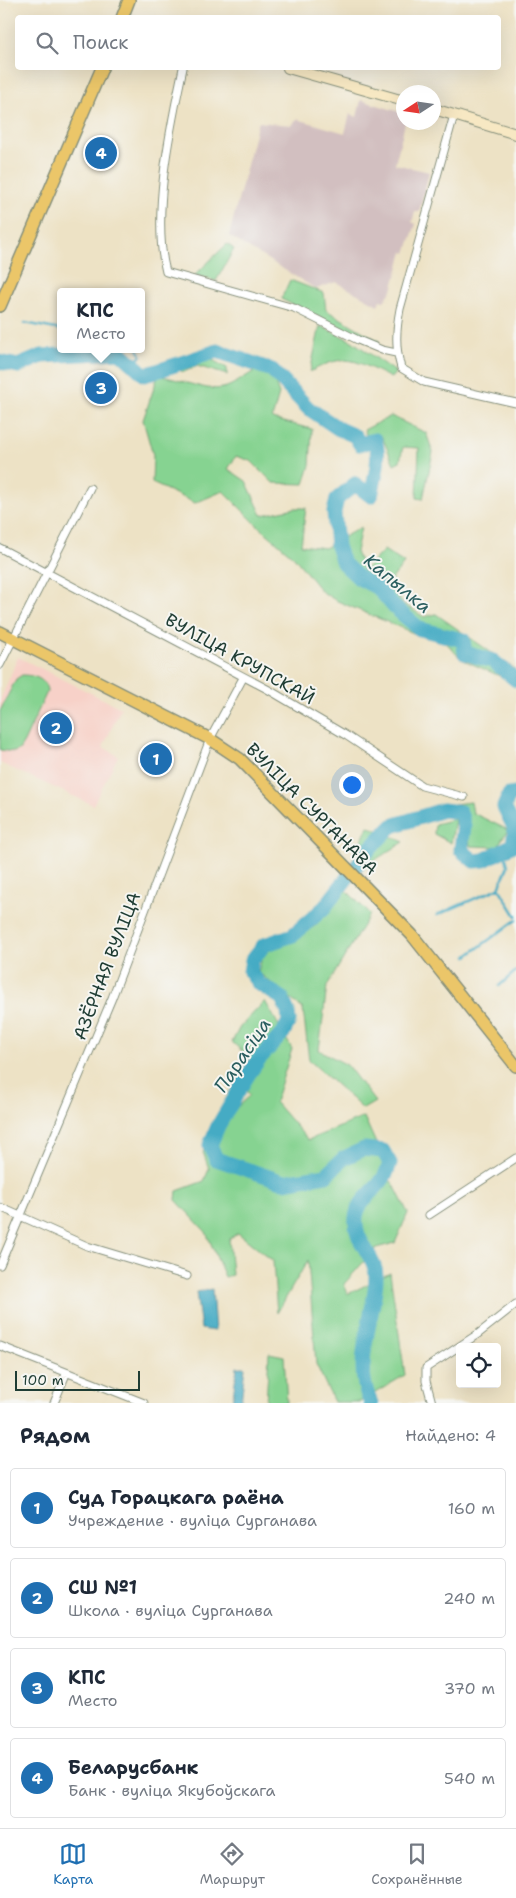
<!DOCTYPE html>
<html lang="ru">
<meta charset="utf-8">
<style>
body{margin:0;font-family:"Shantell Sans",sans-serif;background:#f6f6f7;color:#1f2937}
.controls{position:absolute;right:15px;bottom:15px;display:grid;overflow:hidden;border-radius:5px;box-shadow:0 5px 20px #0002}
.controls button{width:45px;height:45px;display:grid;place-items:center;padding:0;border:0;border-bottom:1px solid #e0e1e3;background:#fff;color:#1f2937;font:25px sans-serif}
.compass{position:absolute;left:396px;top:85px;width:45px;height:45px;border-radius:50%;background:#fff;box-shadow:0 5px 20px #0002;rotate:258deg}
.scale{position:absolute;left:15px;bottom:12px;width:125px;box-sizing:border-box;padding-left:5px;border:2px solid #1f3d34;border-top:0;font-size:14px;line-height:18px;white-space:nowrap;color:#1f3d34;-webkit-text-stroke:4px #f6f6f2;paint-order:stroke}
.you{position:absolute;left:351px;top:784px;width:18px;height:18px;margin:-12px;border:4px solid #fff;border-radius:50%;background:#1a73e8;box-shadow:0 0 0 8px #1a73e833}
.badge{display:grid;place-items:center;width:32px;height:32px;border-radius:50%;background:#1f6fb2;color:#fff;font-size:16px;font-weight:700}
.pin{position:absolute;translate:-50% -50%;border:2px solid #fff;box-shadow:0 1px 5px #0006}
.popup{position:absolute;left:57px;top:288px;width:88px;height:65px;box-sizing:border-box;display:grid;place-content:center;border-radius:5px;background:#fff;filter:drop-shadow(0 1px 4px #0005);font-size:16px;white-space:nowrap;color:#747a83}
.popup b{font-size:19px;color:#1f2937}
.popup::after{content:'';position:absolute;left:50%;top:100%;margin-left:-10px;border:10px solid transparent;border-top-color:#fff}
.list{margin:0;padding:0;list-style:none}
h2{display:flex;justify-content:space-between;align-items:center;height:65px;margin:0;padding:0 20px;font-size:21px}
h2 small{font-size:16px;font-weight:400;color:#747a83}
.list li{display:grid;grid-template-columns:32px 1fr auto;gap:15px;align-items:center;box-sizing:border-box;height:80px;margin:0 10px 10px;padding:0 10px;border:1px solid #e0e1e3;border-radius:5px}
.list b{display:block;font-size:19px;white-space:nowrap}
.list p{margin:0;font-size:16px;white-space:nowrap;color:#747a83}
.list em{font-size:16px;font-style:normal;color:#747a83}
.icon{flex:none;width:28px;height:28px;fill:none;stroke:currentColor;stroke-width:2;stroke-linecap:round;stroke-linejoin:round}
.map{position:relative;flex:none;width:516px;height:1403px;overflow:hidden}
.search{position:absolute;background:#fff;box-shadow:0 5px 20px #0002;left:15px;right:15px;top:15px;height:55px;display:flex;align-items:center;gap:12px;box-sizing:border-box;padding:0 18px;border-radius:5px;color:#747a83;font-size:19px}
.sheet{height:425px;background:#fff}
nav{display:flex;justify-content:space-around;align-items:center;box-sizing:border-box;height:70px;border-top:1px solid #e0e1e3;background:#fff;font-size:14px;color:#747a83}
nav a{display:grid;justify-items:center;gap:2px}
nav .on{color:#1f6fb2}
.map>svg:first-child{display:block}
.built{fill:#f7d1c8}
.industrial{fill:#d2bfc0}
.green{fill:#86d391;stroke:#528862}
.water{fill:#45abc4;stroke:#32747c}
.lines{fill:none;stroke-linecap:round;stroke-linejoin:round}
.stream{stroke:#45abc4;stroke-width:2.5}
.river{stroke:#45abc4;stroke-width:15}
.street-casing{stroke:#86907c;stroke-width:9}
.secondary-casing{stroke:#86907c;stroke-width:12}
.primary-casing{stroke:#86907c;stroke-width:14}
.street{stroke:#fff;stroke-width:7}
.secondary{stroke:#f7e8c3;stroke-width:10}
.primary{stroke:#ebc669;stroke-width:11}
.labels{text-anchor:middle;stroke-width:4;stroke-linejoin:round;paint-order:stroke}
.street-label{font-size:18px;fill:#1f3d34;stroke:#f6f6f2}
.water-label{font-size:19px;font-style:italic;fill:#2a5e5f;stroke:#f6f6f2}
</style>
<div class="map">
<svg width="516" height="1403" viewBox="0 0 516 1403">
<rect width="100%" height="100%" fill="#f6f6f2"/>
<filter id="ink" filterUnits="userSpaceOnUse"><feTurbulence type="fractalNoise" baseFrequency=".02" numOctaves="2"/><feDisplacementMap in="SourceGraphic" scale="10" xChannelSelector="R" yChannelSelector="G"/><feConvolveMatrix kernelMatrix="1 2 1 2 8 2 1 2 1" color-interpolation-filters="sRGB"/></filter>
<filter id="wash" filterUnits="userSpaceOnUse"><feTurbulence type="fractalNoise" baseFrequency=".0096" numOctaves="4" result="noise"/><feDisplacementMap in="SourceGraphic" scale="20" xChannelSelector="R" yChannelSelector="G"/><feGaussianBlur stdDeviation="1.12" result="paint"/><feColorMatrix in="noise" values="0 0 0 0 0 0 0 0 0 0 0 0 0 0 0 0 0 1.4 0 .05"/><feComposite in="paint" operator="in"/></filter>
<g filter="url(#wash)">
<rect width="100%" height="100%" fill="#ede2c5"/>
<!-- built -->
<path class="built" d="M 18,657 L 121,708 L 103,747 L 118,756 L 93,805 L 0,763 L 0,701 Z"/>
<!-- industrial -->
<path class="industrial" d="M 361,100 L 403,113 L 405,123 L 395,164 L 429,172 L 419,212 L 415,212 L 412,222 L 416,224 L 406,253 L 403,252 L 392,290 L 384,301 L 380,300 L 378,305 L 336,282 L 316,289 L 229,236 L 258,122 L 291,125 L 297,119 L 345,133 L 350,114 L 357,117 Z"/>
<!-- green -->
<path class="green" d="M 227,244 L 234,249 L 216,281 L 195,275 Z
M 290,280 L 324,293 L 326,310 L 379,341 L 377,345 L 281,299 Z
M 320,326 L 352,341 L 396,372 L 391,378 C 356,361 347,351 310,372 Z
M 207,357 L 227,368 L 227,375 L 197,366 L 184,372 L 176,369 Z
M 255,371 L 273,377 L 279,394 L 272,419 L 312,429 L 310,466 L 304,484 L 273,483 L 251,461 L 236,456 L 228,469 L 246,481 L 262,515 L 295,508 L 306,508 L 301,545 L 325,548 L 361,527 L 356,552 L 364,571 L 384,550 L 404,563 L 389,583 L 402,603 L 424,617 L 436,614 L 515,669 L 502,677 L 461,659 L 440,636 L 418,635 L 335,600 L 321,591 L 294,557 L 257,525 L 223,491 L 195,503 L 152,483 L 153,455 L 143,420 L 158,376 C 177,377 204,392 223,388 C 233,386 245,376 255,371 Z
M 391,416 L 426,433 L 433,452 L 423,499 L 417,498 L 419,448 L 403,447 L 400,461 L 394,464 L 382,437 L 367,437 L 364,430 Z
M 22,675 C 34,675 47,679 47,692 L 24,742 L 19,750 L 14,752 L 0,750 L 0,711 L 16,679 Z
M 471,802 L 473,813 L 508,830 L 497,847 L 470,846 L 466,812 L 454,804 Z
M 455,819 L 451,843 L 434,834 L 435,824 Z
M 368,826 L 404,842 L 370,863 L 357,853 Z
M 343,887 L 370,914 L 327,986 L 319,1050 L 347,1065 L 375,1102 L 363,1109 L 309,1060 L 303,1009 L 258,972 L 263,954 L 315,926 Z
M 265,1001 L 292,1049 L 275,1102 L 308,1140 L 364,1117 L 384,1161 L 381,1174 L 393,1183 L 408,1213 L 395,1243 L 376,1248 L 344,1284 L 348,1294 L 390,1273 L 405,1375 L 360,1402 L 334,1402 L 316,1364 L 308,1260 L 277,1313 L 273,1261 L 238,1233 L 229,1239 L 232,1275 L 225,1277 L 206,1232 L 176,1200 L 177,1191 L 204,1181 L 209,1169 L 203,1152 L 209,1134 L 250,1095 L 237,1080 L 251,1059 L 232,1042 L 240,1027 Z
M 269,1353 L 284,1356 L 287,1403 L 266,1403 Z"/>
<!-- water -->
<path class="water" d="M 212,1289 L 215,1331 L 201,1329 L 196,1292 Z
M 237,1367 L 245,1367 L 241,1403 L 232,1403 Z"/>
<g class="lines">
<!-- stream -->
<path class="stream" d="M 25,323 L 61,330
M 135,364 L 141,355 L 138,349
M 504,850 L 508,866 L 499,888 L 516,916
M 437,915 L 499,888
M 467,956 L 516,920
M 499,986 L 516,971"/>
<!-- river -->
<path class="river" d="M 0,362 L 18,366 L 42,356 L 120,352 L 145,375 L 217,351 L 272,370 L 308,408 L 339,429 L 355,436 L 360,444 L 375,440 C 381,458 375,477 371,496 L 355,484 L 337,499 L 334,512 L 337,546 L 343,563 L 359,578 L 378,588 L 394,607 L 420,629 L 463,640 L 465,653 L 493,661 L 516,680
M 371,1403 C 351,1363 375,1319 376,1278 C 377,1256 353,1242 356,1218 C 357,1201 377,1190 384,1177 C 387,1173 388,1168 390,1163 L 383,1151 L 364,1149 L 344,1158 L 326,1175 L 284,1182 L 216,1159 L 210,1145 L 218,1126 L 248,1075 L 259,1059 L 283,1033 L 289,1021 L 288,1012 L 282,998 L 259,984 L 250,972 L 252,960 L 264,945 L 293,935 L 324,908 L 371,847 L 392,826 L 443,810 L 460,812 L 464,826 L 461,850 L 474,861 L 484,860 L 513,845 L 515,829 L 504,807 L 509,795 L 516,794"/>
</g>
</g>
<g filter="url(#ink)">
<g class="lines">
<defs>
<path id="street" d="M 183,68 C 171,125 151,215 166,272 L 294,308 L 358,340 L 382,350 L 396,353
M 454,115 L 400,309 C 396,330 395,347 401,368 L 424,382 L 516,403
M 0,548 L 269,690 L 347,736 L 422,786 L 464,797
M 0,665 L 90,488
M 0,1207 L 87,1246 L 187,1276
M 429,1215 L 516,1158
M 0,1265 L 112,998 L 210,739 L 243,678
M 0,1346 L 144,1403
M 54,1403 L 66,1374
M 432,1403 L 426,1381 L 426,1368 L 478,1334 L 516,1304"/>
<path id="secondary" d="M 288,68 L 404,101
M 434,109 L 516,134"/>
<path id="primary" d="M 122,18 L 129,0
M 0,306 L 102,68
M 0,632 L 210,739 L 240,759 L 412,935 L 516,1066"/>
</defs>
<!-- street casing -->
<use href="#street" class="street-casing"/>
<!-- secondary casing -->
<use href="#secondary" class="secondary-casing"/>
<!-- primary casing -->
<use href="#primary" class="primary-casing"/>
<!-- street -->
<use href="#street" class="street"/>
<!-- secondary -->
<use href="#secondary" class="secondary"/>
<!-- primary -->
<use href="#primary" class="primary"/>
</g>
</g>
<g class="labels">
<!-- street labels -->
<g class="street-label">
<text transform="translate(240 659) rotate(29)" y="6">ВУЛІЦА КРУПСКАЙ</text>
<text transform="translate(312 809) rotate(45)" y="6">ВУЛІЦА СУРГАНАВА</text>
<text transform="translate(107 966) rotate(-69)" y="6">АЗЁРНАЯ ВУЛІЦА</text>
</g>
<!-- water labels -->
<g class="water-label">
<text transform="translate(398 583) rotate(40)" y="7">Капылка</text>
<text transform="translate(242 1055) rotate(-56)" y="7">Парасіца</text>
</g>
</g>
</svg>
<div class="controls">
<button><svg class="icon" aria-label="locate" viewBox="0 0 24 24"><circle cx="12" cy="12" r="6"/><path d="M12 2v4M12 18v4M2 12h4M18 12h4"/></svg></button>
</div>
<svg class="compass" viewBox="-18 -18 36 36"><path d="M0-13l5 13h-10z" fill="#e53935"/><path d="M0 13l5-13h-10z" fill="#747a83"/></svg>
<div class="scale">100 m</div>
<div class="you"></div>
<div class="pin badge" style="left:156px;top:759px">1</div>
<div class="pin badge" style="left:56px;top:728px">2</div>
<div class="pin badge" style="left:101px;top:388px">3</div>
<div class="popup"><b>КПС</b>Место</div>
<div class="pin badge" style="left:101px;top:153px">4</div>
<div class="search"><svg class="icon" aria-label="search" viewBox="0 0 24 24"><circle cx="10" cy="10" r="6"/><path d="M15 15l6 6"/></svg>Поиск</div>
</div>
<section class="sheet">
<h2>Рядом<small>Найдено: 4</small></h2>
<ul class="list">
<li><span class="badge">1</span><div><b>Суд Горацкага раёна</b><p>Учреждение · вуліца Сурганава</p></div><em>160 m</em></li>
<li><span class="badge">2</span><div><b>СШ №1</b><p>Школа · вуліца Сурганава</p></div><em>240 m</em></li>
<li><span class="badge">3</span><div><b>КПС</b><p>Место</p></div><em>370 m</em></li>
<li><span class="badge">4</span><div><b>Беларусбанк</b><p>Банк · вуліца Якубоўскага</p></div><em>540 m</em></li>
</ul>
</section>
<nav>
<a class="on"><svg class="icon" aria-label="map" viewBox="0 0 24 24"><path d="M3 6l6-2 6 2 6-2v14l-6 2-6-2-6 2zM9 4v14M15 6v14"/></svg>Карта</a>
<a><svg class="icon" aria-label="directions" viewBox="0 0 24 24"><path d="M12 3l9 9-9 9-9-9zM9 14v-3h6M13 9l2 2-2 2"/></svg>Маршрут</a>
<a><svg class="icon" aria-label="saved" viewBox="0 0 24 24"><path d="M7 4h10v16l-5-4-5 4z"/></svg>Сохранённые</a>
</nav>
